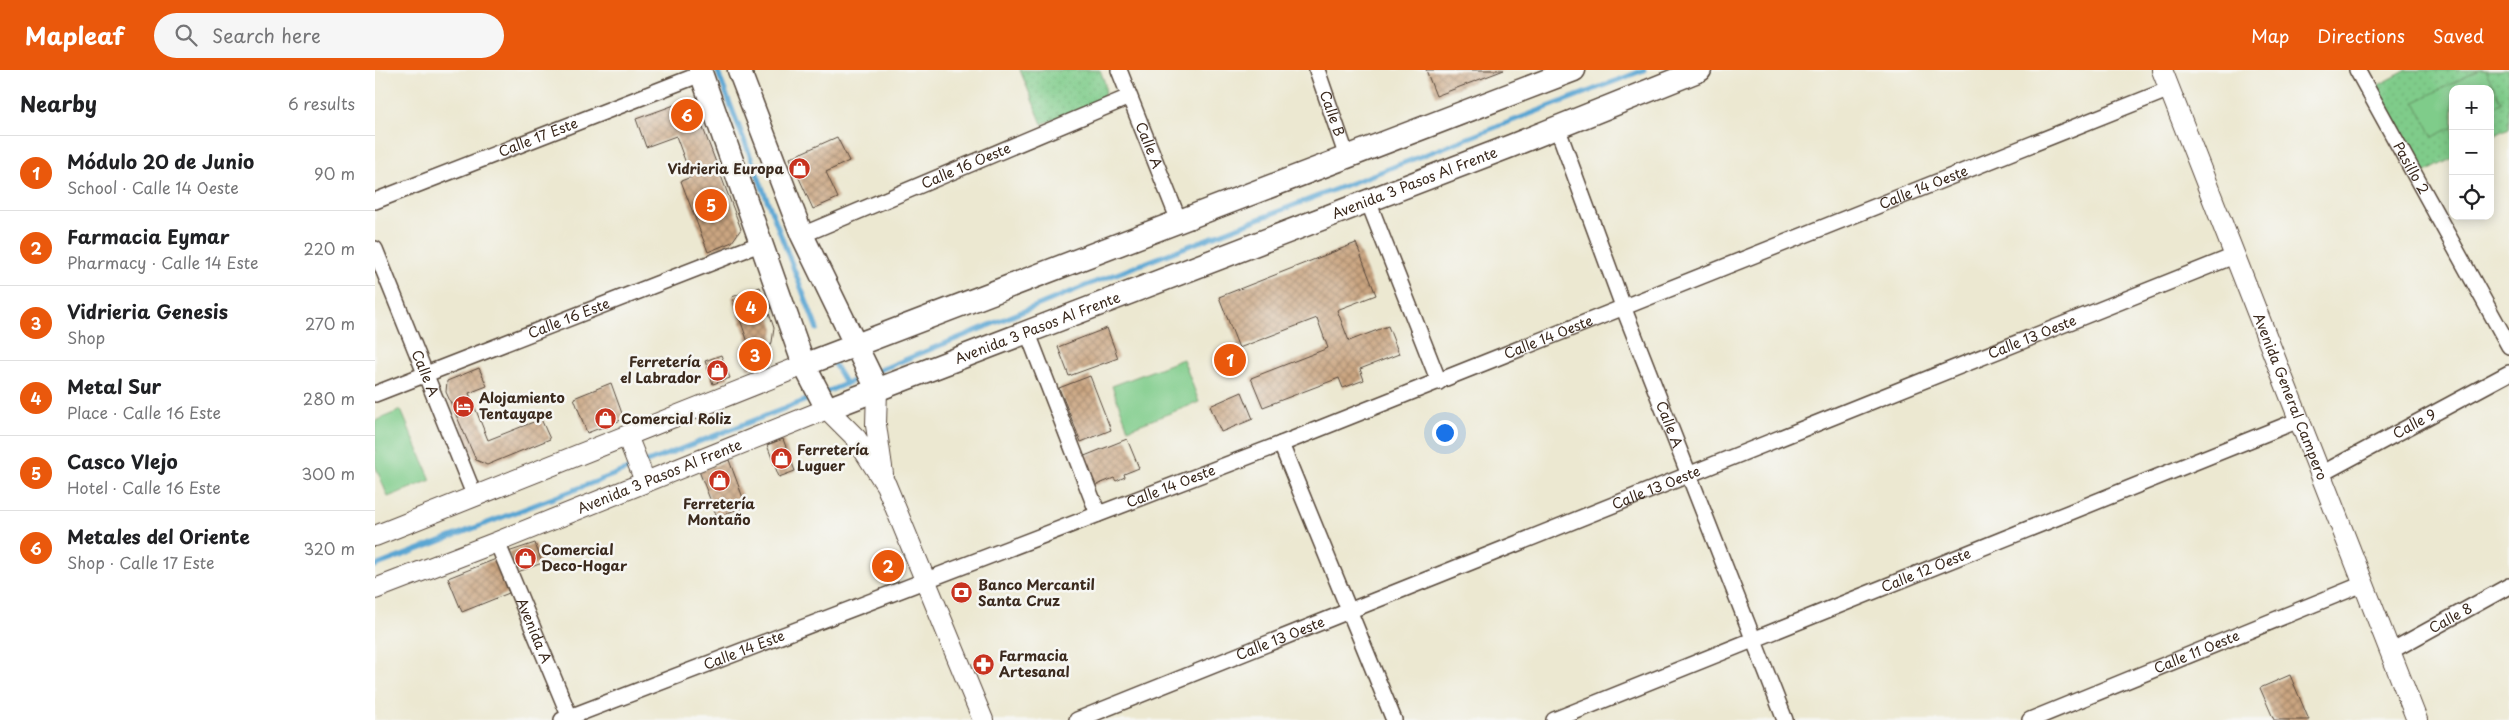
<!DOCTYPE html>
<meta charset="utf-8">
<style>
body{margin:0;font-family:"Playpen Sans",sans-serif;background:#f6f6f6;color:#202124}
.controls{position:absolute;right:15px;top:15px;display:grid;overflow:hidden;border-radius:10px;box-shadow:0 2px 12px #0003}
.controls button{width:45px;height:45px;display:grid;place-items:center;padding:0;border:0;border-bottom:1px solid #e0e0e0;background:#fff;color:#202124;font:25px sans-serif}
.you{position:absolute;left:1069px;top:362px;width:18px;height:18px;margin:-12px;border:4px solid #fff;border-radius:50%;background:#1a73e8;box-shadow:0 0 0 8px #1a73e833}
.badge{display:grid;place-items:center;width:32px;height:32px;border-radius:50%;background:#ea580c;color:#fff;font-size:16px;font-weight:700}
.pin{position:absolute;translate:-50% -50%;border:2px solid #fff;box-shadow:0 1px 5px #0006}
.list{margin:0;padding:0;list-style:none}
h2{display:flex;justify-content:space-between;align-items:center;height:65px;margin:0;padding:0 20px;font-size:21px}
h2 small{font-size:16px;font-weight:400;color:#757577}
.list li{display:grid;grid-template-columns:32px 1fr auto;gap:15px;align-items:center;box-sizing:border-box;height:75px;padding:0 20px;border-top:1px solid #e0e0e0}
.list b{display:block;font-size:19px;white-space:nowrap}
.list p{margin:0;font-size:16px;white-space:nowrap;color:#757577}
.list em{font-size:16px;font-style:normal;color:#757577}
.icon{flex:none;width:28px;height:28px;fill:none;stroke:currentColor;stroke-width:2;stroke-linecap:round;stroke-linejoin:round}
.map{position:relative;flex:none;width:2134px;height:650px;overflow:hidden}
header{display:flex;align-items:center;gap:30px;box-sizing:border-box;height:70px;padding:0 25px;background:#ea580c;color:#fff}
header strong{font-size:24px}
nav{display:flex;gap:28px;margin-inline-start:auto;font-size:18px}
.search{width:350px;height:45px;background:#f6f6f6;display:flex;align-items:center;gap:12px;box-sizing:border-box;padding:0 18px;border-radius:28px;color:#757577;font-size:19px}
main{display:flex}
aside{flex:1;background:#fff}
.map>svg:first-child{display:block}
.park{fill:url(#park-dots);stroke:#5d7b54}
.garden{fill:#7fcc8a;stroke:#5d7b54}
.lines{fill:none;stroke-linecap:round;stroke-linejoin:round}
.stream{stroke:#5aa6d3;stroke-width:5}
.building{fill:url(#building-cross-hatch)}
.minor-casing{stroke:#564639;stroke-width:18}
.tertiary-casing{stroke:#564639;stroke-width:22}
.secondary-casing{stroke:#564639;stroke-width:25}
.minor{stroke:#fff;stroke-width:15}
.tertiary{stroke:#fff;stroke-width:20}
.secondary{stroke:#fff;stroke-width:22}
.labels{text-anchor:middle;stroke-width:5;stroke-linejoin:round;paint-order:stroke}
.street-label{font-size:14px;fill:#3b2a1e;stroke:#f6f6f2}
.poi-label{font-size:14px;font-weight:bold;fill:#3b2a1e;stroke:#f6f6f2;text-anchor:start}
</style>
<header>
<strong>Mapleaf</strong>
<div class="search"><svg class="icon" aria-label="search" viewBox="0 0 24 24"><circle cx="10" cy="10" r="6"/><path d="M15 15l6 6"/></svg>Search here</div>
<nav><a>Map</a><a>Directions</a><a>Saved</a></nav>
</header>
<main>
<aside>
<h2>Nearby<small>6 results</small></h2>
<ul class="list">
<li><span class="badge">1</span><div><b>Módulo 20 de Junio</b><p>School · Calle 14 Oeste</p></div><em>90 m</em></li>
<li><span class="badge">2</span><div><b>Farmacia Eymar</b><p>Pharmacy · Calle 14 Este</p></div><em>220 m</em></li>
<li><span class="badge">3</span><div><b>Vidrieria Genesis</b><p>Shop</p></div><em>270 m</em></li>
<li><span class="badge">4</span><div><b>Metal Sur</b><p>Place · Calle 16 Este</p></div><em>280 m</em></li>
<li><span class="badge">5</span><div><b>Casco VIejo</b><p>Hotel · Calle 16 Este</p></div><em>300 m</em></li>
<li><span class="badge">6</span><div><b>Metales del Oriente</b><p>Shop · Calle 17 Este</p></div><em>320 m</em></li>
</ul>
</aside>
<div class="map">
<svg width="2134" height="650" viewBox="0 0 2134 650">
<defs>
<pattern id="park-dots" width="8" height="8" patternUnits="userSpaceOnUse" patternTransform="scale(1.25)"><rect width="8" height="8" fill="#7fcc8a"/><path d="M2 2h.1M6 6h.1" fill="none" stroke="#6faf77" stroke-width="1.8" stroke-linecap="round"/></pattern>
<pattern id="building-cross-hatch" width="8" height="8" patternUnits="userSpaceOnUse" patternTransform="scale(1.25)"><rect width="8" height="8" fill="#caa581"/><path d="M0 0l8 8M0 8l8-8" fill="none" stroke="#a58769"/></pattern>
</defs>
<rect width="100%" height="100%" fill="#f6f6f2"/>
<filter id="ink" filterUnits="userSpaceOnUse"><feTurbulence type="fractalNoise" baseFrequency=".02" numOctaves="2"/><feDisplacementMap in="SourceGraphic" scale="10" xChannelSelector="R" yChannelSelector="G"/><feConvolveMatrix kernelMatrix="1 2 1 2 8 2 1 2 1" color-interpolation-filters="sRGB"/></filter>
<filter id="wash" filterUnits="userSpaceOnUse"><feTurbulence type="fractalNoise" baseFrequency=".0096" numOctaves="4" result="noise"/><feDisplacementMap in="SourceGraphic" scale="20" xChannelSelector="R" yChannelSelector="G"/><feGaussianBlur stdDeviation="1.12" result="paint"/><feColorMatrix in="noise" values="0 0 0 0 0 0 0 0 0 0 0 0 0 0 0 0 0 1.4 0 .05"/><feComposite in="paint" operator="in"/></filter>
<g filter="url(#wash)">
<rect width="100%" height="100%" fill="#ece8d1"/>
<!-- park -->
<path class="park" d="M 645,0 L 725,0 C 730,13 734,20 725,32 L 667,54 Z
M 2032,0 L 2134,0 L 2134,58 L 2115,68 L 2115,19 L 2078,19 L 2078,88 L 2049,103 L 2000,17 Z"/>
<!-- garden -->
<path class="garden" d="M 2104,0 L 2110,0 L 2127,33 L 2115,38 L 2115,19 L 2078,19 L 2078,57 L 2058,67 L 2040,32 Z
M 808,289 L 824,332 L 753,359 L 737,316 Z
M 26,340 L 56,410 L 13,427 L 0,395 L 0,351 Z"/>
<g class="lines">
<!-- stream -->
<path class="stream" d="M 342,0 L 442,259
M 459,294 L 471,314
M 500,302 L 710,216 L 1269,0
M 449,323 L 489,306
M 267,394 L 439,327
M 0,496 L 259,397"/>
</g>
<g id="blocks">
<!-- building -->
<path class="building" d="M 1051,0 L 1129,0 L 1061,26 Z
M 305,33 L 314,34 L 322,42 L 366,159 L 357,172 L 333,182 L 306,111 L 316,107 L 301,66 L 271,77 L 261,49 Z
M 462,67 L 474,91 L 451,102 L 463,128 L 438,139 L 415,88 Z
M 981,173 L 1001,225 L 962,240 L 974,271 L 1013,256 L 1024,284 L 985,299 L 989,310 L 968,318 L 964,308 L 888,337 L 876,308 L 953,278 L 942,248 L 864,278 L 844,227 Z
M 385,217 L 399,258 L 397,272 L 390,289 L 383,296 L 373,299 L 366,278 L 374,275 L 357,227 Z
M 732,258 L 743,288 L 694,306 L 683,277 Z
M 346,285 L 355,308 L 338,314 L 330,291 Z
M 104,298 L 112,316 L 94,323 L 113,370 L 166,349 L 175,369 L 112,395 L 101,390 L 71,322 L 72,311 Z
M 715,306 L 736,360 L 706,372 L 684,318 Z
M 236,313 L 249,349 L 212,363 L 199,328 Z
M 867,322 L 878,349 L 846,362 L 835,336 Z
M 408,369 L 420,401 L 404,407 L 392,375 Z
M 752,369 L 764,398 L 749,404 L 750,407 L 741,411 L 739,408 L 719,416 L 707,387 Z
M 354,390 L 371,436 L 342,447 L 324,401 Z
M 160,473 L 167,493 L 140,503 L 133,482 Z
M 121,489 L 134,523 L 87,542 L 73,508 Z
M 1915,605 L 1934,650 L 1899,650 L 1885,618 Z"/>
</g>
</g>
<g filter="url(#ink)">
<use href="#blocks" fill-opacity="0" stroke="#564639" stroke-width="1"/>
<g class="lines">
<defs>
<g id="minor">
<path id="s1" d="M 744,0 L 804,151"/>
<path id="s2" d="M 942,0 L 972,87"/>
<path id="s3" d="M 1982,0 L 2134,276"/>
<path id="s4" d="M 1182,57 L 1249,239 L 1410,650"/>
<path id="s5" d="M 0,131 L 326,4"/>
<path d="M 993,131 L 1064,312"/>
<path id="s6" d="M 427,165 L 754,27"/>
<path id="s7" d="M 0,179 L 100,427"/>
<path d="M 652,261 L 723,444"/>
<path id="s8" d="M 0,324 L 387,173"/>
<path d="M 906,374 L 1019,650"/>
<path id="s9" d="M 1946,404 L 2134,303"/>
<path id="s10" d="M 122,472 L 196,650"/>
<path id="s11" d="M 2016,581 L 2134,516"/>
<path id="s12" d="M 187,650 L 906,374 L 1795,19"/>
<path id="s13" d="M 702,650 L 1859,186"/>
<path id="s14" d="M 1179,650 L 1924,350"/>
<path id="s15" d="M 1655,650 L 1988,514"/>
</g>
<g id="tertiary">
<path id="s16" d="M 1787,0 L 2042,650"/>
<path d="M 502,319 L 501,355 L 508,404"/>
<path d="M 252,366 L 270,411"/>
<path d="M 0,466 L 429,295"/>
<path id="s17" d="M 0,519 L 122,472 L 452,339 L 481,368 L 511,415 L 608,650"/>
</g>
<g id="secondary">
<path id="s18" d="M 325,0 L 429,295 L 452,339 L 1136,76 L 1325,0"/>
<path d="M 364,0 L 427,165 L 502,319"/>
<path d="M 429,295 L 1199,0"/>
</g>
</defs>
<!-- minor casing -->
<use href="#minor" class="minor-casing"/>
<!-- tertiary casing -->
<use href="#tertiary" class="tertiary-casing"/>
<!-- secondary casing -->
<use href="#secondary" class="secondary-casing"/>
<!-- minor -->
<use href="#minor" class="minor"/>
<!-- tertiary -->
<use href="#tertiary" class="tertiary"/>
<!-- secondary -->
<use href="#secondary" class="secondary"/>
</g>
</g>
<!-- icons -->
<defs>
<symbol id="shop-disc" viewBox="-11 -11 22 22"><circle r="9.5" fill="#c8321e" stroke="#f6f6f2"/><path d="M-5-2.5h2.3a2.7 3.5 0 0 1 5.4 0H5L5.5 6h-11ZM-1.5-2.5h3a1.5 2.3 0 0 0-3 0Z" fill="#fff"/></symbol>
<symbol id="hotel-disc" viewBox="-11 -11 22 22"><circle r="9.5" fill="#c8321e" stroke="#f6f6f2"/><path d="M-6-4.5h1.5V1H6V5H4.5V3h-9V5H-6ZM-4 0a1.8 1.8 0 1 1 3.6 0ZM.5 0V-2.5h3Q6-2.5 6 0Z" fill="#fff"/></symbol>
<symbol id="bank-disc" viewBox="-11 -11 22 22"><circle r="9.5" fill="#c8321e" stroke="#f6f6f2"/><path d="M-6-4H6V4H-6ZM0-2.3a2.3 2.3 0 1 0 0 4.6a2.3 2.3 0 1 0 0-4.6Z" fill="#fff"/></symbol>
<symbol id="pharmacy-disc" viewBox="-11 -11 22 22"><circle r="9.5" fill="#c8321e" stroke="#f6f6f2"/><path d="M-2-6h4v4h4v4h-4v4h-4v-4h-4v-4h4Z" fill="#fff"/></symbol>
</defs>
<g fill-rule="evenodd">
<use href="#shop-disc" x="412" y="86" width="25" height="25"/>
<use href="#shop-disc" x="330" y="288" width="25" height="25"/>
<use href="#hotel-disc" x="76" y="324" width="25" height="25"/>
<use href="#shop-disc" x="218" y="336" width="25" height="25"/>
<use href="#shop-disc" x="394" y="376" width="25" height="25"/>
<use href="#shop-disc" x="332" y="398" width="25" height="25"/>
<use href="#shop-disc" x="138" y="476" width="25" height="25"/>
<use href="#bank-disc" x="574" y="510" width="25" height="25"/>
<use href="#pharmacy-disc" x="596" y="582" width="25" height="25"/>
</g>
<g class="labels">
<!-- street labels -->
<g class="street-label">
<text dy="5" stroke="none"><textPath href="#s2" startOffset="46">Calle B</textPath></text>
<text dy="5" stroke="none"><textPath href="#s5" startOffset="175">Calle 17 Este</textPath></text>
<text dy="5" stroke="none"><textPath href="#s1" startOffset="81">Calle A</textPath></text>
<text dy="5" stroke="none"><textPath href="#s6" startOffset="178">Calle 16 Oeste</textPath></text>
<text dy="5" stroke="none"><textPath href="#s3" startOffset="112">Pasillo 2</textPath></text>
<text dy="5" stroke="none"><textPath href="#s18" startOffset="992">Avenida 3 Pasos Al Frente</textPath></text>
<text dy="5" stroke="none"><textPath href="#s12" startOffset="1462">Calle 14 Oeste</textPath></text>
<text dy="5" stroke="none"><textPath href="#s8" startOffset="208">Calle 16 Este</textPath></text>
<text dy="5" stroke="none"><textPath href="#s18" startOffset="588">Avenida 3 Pasos Al Frente</textPath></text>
<text dy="5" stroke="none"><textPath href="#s13" startOffset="1029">Calle 13 Oeste</textPath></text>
<text dy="5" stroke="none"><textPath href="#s12" startOffset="1058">Calle 14 Oeste</textPath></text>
<text dy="5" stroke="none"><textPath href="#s7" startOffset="134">Calle A</textPath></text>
<text dy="5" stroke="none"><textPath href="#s16" startOffset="351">Avenida General Campero</textPath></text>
<text dy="5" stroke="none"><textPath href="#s4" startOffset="318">Calle A</textPath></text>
<text dy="5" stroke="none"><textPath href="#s9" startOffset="106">Calle 9</textPath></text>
<text dy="5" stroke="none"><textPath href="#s17" startOffset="306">Avenida 3 Pasos Al Frente</textPath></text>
<text dy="5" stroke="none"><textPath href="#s12" startOffset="652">Calle 14 Oeste</textPath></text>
<text dy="5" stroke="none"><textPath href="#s13" startOffset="624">Calle 13 Oeste</textPath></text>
<text dy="5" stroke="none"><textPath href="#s14" startOffset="401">Calle 12 Oeste</textPath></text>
<text dy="5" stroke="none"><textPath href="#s11" startOffset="68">Calle 8</textPath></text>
<text dy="5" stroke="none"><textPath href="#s10" startOffset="96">Avenida A</textPath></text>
<text dy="5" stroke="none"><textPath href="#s13" startOffset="219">Calle 13 Oeste</textPath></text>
<text dy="5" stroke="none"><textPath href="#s12" startOffset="195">Calle 14 Este</textPath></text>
<text dy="5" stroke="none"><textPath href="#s15" startOffset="180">Calle 11 Oeste</textPath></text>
</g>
<!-- poi labels -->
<g class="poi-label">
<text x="409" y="104" text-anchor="end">Vidrieria Europa</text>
<text x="326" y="297" text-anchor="end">Ferretería<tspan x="326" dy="16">el Labrador</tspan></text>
<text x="104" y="333">Alojamiento<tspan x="104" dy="16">Tentayape</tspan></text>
<text x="246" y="354">Comercial Roliz</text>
<text x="422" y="385">Ferretería<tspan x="422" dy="16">Luguer</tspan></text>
<text x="344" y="439" text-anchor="middle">Ferretería<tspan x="344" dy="16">Montaño</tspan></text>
<text x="166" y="485">Comercial<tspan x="166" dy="16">Deco-Hogar</tspan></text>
<text x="603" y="520">Banco Mercantil<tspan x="603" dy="16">Santa Cruz</tspan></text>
<text x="624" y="591">Farmacia<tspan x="624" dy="16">Artesanal</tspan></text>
</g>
</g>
</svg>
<div class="controls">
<button>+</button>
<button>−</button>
<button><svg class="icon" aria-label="locate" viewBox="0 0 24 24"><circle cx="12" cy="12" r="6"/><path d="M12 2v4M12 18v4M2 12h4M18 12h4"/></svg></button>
</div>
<div class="you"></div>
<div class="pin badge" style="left:855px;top:290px">1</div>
<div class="pin badge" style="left:513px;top:496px">2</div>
<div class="pin badge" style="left:380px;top:285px">3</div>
<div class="pin badge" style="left:376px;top:237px">4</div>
<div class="pin badge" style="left:336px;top:135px">5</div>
<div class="pin badge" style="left:312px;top:45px">6</div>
</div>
</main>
